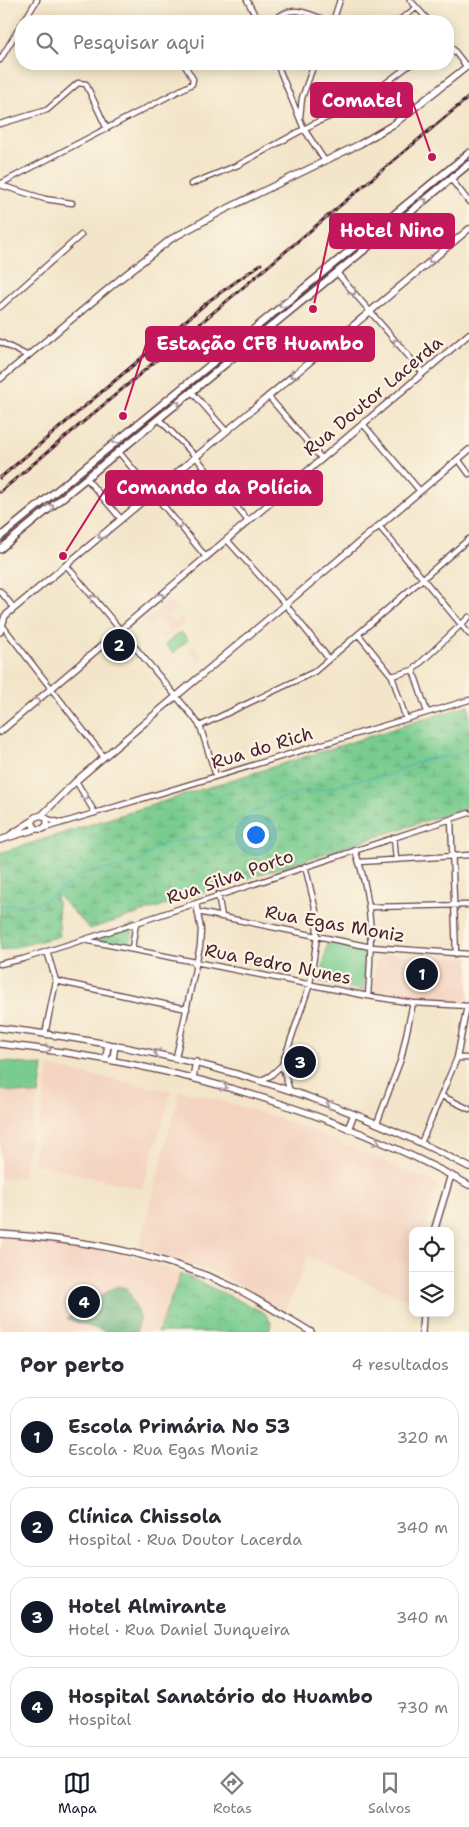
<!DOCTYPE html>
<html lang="pt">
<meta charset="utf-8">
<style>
body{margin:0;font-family:"Shantell Sans",sans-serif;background:#f7f7f7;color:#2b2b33}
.controls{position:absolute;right:15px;bottom:15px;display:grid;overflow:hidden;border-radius:10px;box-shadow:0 2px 12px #0003}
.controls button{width:45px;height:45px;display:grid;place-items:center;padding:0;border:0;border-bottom:1px solid #e1e1e2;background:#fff;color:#2b2b33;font:25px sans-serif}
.you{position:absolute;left:255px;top:834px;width:18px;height:18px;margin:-12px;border:4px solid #fff;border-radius:50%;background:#1a73e8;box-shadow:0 0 0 8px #1a73e833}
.badge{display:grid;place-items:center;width:32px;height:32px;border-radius:50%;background:#111827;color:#fff;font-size:16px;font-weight:700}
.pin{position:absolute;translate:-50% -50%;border:2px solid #fff;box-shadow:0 1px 5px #0006}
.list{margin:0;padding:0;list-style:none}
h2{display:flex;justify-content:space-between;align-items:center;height:65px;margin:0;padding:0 20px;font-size:21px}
h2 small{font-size:16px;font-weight:400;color:#7c7c81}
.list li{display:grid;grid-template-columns:32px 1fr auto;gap:15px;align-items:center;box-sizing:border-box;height:80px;margin:0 10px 10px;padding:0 10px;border:1px solid #e1e1e2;border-radius:20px}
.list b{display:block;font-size:19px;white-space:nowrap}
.list p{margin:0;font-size:16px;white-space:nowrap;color:#7c7c81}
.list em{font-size:16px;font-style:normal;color:#7c7c81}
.icon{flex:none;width:28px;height:28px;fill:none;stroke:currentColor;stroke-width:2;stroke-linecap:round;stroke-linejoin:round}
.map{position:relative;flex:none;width:469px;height:1332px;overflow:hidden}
.search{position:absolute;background:#fff;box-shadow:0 2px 12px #0003;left:15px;right:15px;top:15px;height:55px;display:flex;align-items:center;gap:12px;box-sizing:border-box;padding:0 18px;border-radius:20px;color:#7c7c81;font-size:19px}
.sheet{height:425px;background:#fff}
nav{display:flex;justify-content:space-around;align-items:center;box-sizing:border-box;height:70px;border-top:1px solid #e1e1e2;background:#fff;font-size:14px;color:#7c7c81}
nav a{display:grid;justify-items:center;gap:2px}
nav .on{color:#111827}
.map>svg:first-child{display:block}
.built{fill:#f4d3c1}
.green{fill:#79cc8f;stroke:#62765d}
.forest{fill:url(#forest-crowns);stroke:#566852}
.wetland{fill:url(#wetland-marsh);stroke:#62765d}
.park{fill:url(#park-crowns);stroke:#62765d}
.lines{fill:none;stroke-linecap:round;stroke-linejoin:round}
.stream{stroke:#3cadb7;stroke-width:1}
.street-casing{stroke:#633d43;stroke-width:7}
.secondary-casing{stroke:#633d43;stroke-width:8}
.primary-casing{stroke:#633d43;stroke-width:9}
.street{stroke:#fff;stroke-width:4.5}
.secondary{stroke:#fff;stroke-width:5.5}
.primary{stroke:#fff;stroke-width:6}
.rail-casing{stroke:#4a1f2b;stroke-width:3}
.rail{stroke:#fcf5e5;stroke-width:1;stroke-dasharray:4;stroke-linecap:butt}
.oneway{stroke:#ae9aa0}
.labels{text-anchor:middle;stroke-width:4.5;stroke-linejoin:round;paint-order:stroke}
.street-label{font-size:18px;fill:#4a1f2b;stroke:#fcf5e5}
.leader{fill:none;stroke:#c2185b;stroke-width:2}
.callout-dot{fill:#c2185b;stroke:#fcf5e5;stroke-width:2}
.callout{fill:#c2185b;stroke:#c2185b;stroke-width:2}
.callout-label{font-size:19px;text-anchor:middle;font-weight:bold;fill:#fff}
</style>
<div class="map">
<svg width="469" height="1332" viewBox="0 0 469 1332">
<defs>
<pattern id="forest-crowns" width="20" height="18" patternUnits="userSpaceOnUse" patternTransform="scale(1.25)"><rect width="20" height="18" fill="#62b07a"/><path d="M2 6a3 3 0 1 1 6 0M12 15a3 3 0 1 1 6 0" fill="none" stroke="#538f64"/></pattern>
<pattern id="wetland-marsh" width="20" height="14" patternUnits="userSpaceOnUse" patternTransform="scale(1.25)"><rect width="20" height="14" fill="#79cc8f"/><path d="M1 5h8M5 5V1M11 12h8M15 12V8" fill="none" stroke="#65a575"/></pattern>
<pattern id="park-crowns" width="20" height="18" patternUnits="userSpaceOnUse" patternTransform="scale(1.25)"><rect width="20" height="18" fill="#79cc8f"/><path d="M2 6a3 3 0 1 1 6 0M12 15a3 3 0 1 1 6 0" fill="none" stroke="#65a575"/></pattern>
</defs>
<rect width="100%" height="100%" fill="#fcf5e5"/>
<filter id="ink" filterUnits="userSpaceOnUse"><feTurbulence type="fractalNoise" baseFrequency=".02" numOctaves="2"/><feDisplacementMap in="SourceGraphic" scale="10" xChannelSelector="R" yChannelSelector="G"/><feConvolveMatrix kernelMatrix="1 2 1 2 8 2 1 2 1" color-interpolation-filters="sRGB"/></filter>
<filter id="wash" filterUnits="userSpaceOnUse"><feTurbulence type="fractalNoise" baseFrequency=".0096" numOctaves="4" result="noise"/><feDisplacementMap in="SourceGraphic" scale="20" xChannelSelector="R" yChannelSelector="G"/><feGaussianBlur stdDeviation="1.12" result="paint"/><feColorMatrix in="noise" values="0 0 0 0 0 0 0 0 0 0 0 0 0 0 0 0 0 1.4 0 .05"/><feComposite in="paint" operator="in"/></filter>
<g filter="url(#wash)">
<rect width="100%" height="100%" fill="#f3e5c9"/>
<!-- built -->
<path class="built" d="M 169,600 L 178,609 L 167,615 L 175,623 L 182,618 L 185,622 L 163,640 L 160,636 L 167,630 L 157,619 L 150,627 L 145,621 Z
M 194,644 L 203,656 L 198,661 L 188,650 Z
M 382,952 L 413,956 L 469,958 L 469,1003 L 413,999 L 375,993 L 373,991 L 377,956 Z
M 0,1062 L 43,1066 L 23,1177 L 0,1178 Z
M 49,1067 L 172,1091 L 142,1189 L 33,1163 Z
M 180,1090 L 229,1103 L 296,1124 L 437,1184 L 425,1231 L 413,1231 L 413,1303 L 308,1256 L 286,1311 L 220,1275 L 139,1248 Z
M 0,1239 L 58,1242 L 103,1250 L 137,1257 L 181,1273 L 158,1332 L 0,1332 Z"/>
<!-- green -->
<path class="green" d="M 181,632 L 188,640 L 173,653 L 165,644 Z
M 328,942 L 368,951 L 363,991 L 320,981 Z
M 0,1061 L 43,1066 L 39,1095 L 0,1090 Z"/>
<!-- forest -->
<path class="forest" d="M 117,1286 L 127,1288 L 141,1318 L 136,1332 L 107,1332 L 67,1319 L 77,1310 Z"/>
<!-- wetland -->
<path class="wetland" d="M 469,705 L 469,807 L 90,929 L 56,894 L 60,936 L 0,951 L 0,853 Z"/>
<!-- park -->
<path class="park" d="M 134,925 L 130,945 L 90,939 Z
M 181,1273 L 265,1313 L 271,1323 L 269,1332 L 158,1332 Z"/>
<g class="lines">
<!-- stream -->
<path class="stream" d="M 0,905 L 29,905 L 44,901 L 85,872 L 124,867 L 138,863 L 155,848 L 167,842 L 205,838 L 218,833 L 277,799 L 291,797 L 299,792 L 331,788 L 352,781 L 388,775 L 423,760 L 457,755 L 469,749"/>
</g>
</g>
<g filter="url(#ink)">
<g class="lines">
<defs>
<path id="street" d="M 247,0 L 258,21
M 410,0 L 429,21
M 24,21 L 37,0
M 274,21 C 289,3 309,13 327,21
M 333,21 L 340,0
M 398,21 L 416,8
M 448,43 L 467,67
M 0,60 L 21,25
M 277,64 L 304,129 L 325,161
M 300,117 L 302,98 L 314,64
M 0,124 L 47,110 L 78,83 L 86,84 L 106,127
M 451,179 L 469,202
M 0,184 L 192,84 L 193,79 L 184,64
M 191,184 L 238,165 L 317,122 L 354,107 L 411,64
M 0,185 L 45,199 L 72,203
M 337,273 L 423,373
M 0,307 L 81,235
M 0,342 L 28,356
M 192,392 L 226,431
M 268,396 L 322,459
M 159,419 L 195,456 L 248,521
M 363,424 L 420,491
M 118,451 L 206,557
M 458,459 L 469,474
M 86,478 L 121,519
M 379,526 L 469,634
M 227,540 L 286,605 L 329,659
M 66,565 L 191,714 L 200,726 L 216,776
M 0,591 L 14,608
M 2,625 L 104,757
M 358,634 L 392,676 L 406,719
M 413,670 L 427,712
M 392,676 L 413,670 L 469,617
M 200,726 L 314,672 L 469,539
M 76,781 L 95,813
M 47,819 L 62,823
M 451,819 L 456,954
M 45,828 L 469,700
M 394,837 L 396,859
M 355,850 C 374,904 372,940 368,996
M 360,862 L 469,855
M 218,894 L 222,917
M 370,907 L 469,905
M 198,912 L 371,947 L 469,954
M 84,940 L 368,996 L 413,1003 L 469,1006
M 132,948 L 136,923
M 0,964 L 23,959 L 136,923 L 469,813
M 56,981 L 187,1009
M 45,1034 L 56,981 L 47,951
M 176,1057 L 200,946 L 201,930 L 196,903
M 457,1058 L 469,1058
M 282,1065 L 289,1088
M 261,1080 L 270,1076 L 282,1065 L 310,984 L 317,937 L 316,911 L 305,866
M 442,1096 L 469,1109
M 377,1123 L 401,1059 L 413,1003
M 421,1143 L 457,1058 L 467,1006"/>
<path id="secondary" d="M 0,379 L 120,279 L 171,239 L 224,210 L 360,144 L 394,124 L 469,65
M 0,632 L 5,616 L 469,229
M 0,732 L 469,334
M 42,815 L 47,819 L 47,825 L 43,829 L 36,829 L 32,823 L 35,817 L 42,815 L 76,781 L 104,757 L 469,450
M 10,835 L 32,821
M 0,840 L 36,829
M 0,1028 C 168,1048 319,1088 469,1167
M 0,1044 C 162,1062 325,1106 469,1185
M 106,1058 L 108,1044
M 113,1059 L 115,1045
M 193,1078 L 196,1062
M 348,1129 L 354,1114
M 434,1231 L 451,1175
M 0,1234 C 81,1239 161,1253 235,1288 C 261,1301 286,1317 311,1332
M 422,1332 L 423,1313"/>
<path id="primary" d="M 0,537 L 469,153
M 0,549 L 469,164"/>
</defs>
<!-- street casing -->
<use href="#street" class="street-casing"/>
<!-- secondary casing -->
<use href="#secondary" class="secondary-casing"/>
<!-- primary casing -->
<use href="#primary" class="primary-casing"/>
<!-- street -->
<use href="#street" class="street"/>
<!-- secondary -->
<use href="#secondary" class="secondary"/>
<!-- primary -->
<use href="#primary" class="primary"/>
<defs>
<path id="rail" d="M 0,478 L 210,300 L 261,264
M 0,492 L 469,97"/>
</defs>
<!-- rail casing -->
<use href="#rail" class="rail-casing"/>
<!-- rail -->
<use href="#rail" class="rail"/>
</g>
<!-- one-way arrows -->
<defs><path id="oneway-chevron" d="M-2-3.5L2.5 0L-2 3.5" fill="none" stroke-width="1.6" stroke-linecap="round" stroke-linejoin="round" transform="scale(1.25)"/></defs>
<g class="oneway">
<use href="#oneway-chevron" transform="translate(424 201) rotate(-39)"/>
<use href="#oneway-chevron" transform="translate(431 260) rotate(140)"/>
<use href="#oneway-chevron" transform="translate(353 292) rotate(50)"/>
<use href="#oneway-chevron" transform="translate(282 305) rotate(141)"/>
<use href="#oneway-chevron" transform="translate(396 342) rotate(-131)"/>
<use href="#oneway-chevron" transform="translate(293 375) rotate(140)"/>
<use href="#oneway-chevron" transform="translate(177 404) rotate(-39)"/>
<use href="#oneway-chevron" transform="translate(115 441) rotate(140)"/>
<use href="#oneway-chevron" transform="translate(51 507) rotate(-39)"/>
<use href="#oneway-chevron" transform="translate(179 525) rotate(51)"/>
<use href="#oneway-chevron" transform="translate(101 536) rotate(140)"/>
<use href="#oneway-chevron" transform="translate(161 596) rotate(-41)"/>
<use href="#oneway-chevron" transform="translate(93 598) rotate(-129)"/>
<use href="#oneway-chevron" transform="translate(37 701) rotate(-40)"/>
<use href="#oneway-chevron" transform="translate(85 797) rotate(59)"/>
<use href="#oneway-chevron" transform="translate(48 1049) rotate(7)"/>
<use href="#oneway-chevron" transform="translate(157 1053) rotate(-169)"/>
<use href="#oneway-chevron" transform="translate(224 1087) rotate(16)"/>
<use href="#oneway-chevron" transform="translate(329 1104) rotate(-159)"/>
<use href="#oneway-chevron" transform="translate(377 1142) rotate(23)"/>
</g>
</g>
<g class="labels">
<!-- street labels -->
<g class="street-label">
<text transform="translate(373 396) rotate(-40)" y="6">Rua Doutor Lacerda</text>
<text transform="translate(262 748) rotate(-17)" y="6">Rua do Rich</text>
<text transform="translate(230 877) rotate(-19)" y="6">Rua Silva Porto</text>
<text transform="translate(335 924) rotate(10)" y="6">Rua Egas Moniz</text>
<text transform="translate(278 964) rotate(11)" y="6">Rua Pedro Nunes</text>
</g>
</g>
<!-- callouts -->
<path class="leader" d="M432 157L412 100M313 309L330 231M123 416L146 344M63 556L106 488"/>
<g class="callout-dot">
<circle cx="432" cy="157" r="5"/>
<circle cx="313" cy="309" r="5"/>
<circle cx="123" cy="416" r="5"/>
<circle cx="63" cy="556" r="5"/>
</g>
<g class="callout">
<rect x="311" y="83" width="101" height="34" rx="5"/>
<rect x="330" y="214" width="124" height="34" rx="5"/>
<rect x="146" y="327" width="228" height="34" rx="5"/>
<rect x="106" y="471" width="216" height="34" rx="5"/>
</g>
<g class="callout-label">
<text x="362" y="107">Comatel</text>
<text x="392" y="237">Hotel Nino</text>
<text x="260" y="350">Estação CFB Huambo</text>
<text x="214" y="494">Comando da Polícia</text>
</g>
</svg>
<div class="controls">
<button><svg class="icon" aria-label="locate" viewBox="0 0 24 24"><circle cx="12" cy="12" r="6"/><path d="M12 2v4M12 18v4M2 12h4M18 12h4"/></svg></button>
<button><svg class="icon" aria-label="layers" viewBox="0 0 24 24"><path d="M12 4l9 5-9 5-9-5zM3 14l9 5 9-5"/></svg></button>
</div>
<div class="you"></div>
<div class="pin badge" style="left:422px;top:974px">1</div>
<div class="pin badge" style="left:119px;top:645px">2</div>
<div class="pin badge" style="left:300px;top:1062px">3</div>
<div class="pin badge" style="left:84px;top:1302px">4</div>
<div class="search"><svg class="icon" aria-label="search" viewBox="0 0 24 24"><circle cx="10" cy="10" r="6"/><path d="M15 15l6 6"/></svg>Pesquisar aqui</div>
</div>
<section class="sheet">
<h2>Por perto<small>4 resultados</small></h2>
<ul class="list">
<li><span class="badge">1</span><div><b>Escola Primária No 53</b><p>Escola · Rua Egas Moniz</p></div><em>320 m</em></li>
<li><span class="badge">2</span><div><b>Clínica Chissola</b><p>Hospital · Rua Doutor Lacerda</p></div><em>340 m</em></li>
<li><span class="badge">3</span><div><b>Hotel Almirante</b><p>Hotel · Rua Daniel Junqueira</p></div><em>340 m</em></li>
<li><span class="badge">4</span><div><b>Hospital Sanatório do Huambo</b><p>Hospital</p></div><em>730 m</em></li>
</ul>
</section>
<nav>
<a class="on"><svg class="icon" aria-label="map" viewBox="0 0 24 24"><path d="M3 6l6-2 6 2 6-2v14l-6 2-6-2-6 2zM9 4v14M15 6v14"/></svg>Mapa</a>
<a><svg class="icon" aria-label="directions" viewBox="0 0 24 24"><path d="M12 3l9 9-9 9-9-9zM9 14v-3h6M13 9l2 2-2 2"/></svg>Rotas</a>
<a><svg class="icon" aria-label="saved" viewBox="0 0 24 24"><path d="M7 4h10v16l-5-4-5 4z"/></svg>Salvos</a>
</nav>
